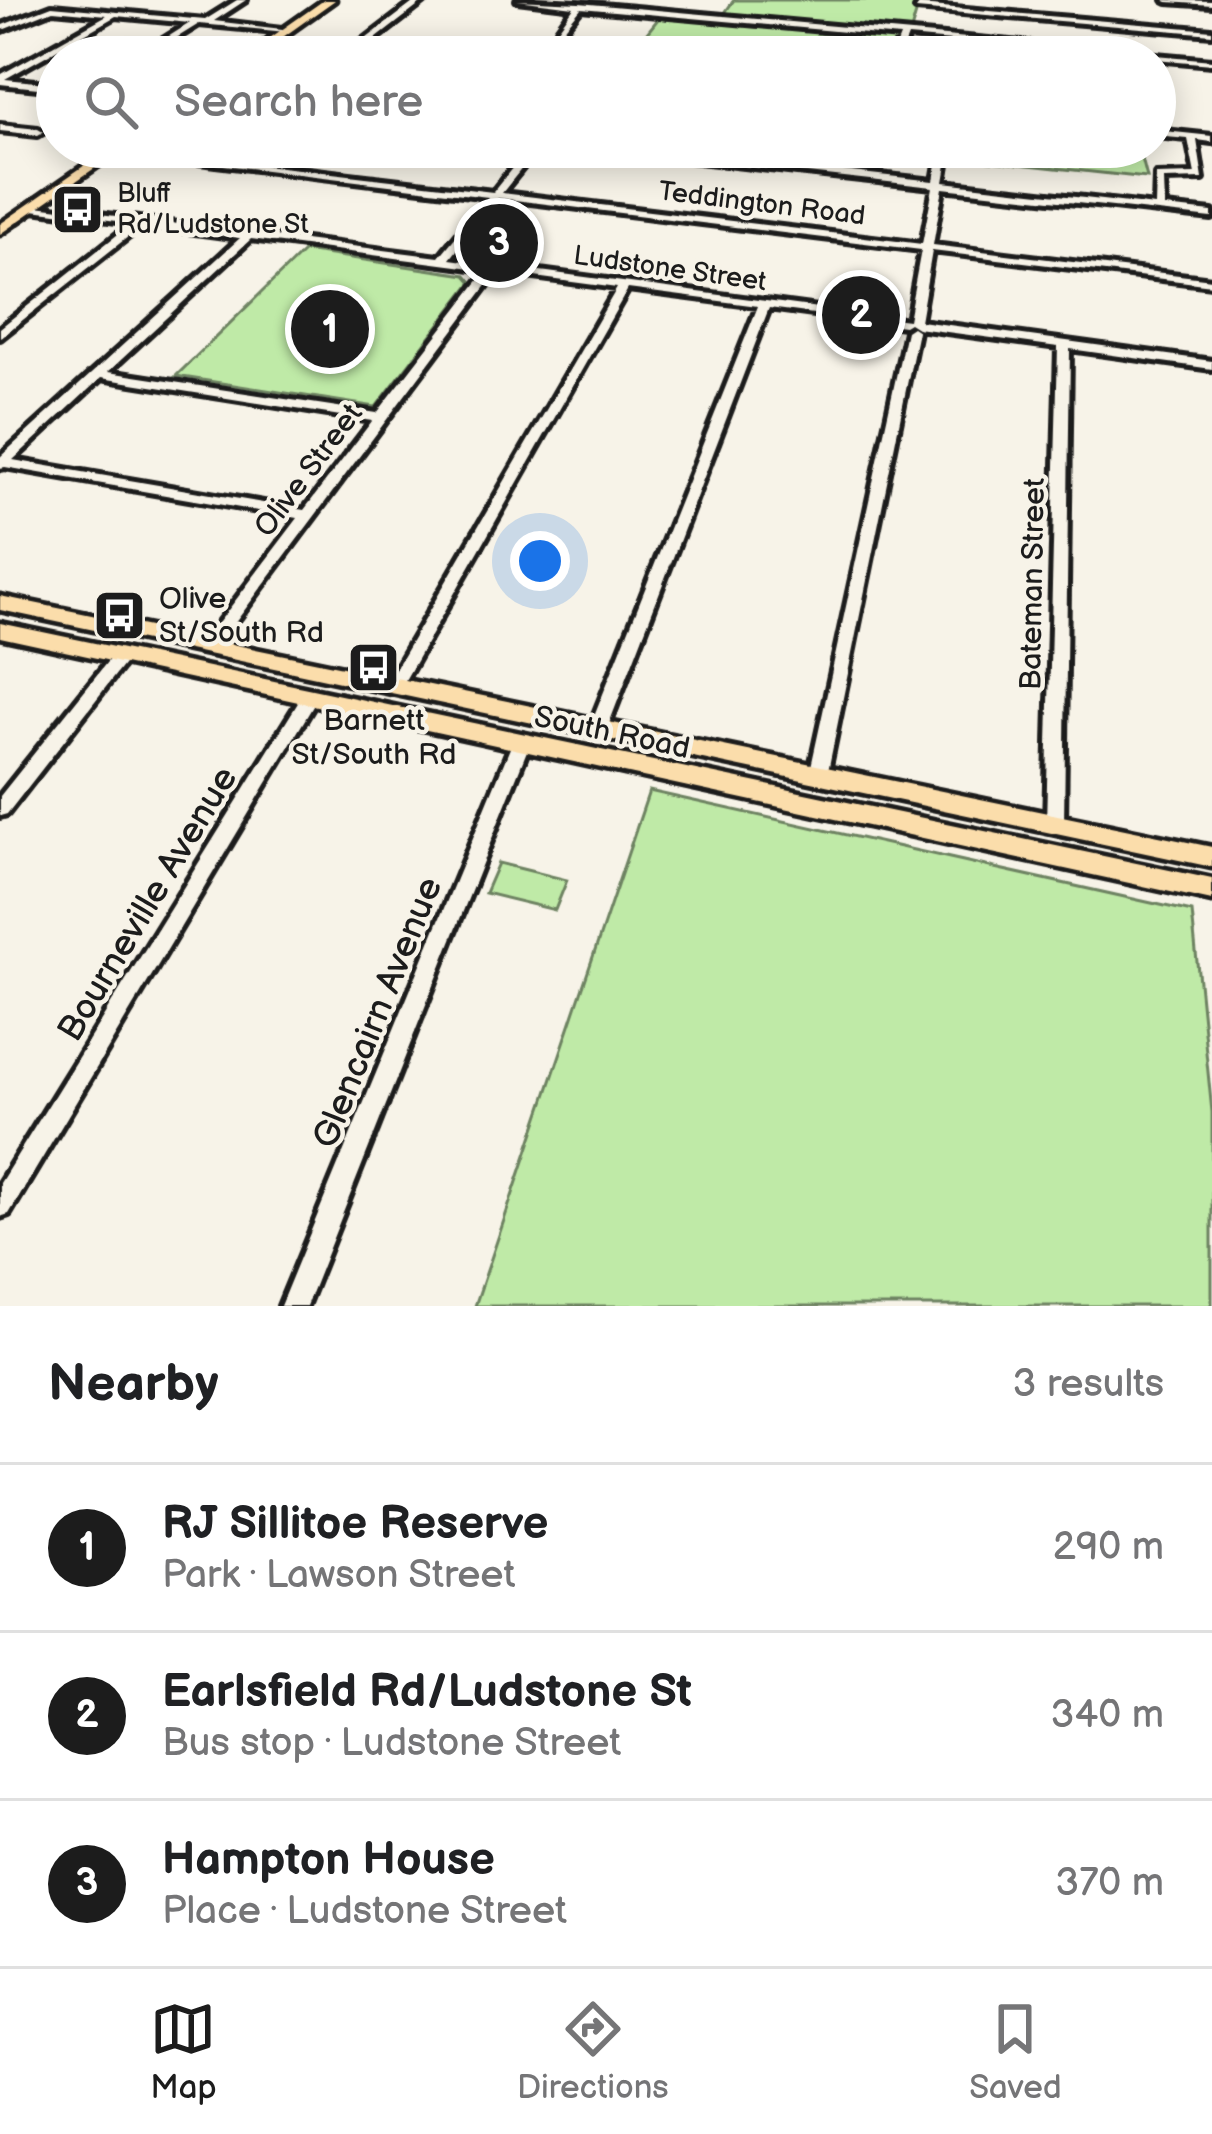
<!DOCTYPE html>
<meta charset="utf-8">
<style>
body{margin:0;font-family:"Balsamiq Sans",sans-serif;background:#f2f2f2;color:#202124}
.you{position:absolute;left:540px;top:561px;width:42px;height:42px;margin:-30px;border:9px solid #fff;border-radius:50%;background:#1a73e8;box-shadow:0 0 0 18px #1a73e833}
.badge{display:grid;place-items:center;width:78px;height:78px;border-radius:50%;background:#1c1c1c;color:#fff;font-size:39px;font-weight:700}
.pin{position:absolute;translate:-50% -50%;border:6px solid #fff;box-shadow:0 3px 12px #0006}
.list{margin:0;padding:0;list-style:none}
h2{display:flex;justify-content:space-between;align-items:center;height:156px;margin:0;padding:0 48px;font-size:51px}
h2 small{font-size:39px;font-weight:400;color:#757577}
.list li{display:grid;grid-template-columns:78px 1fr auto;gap:36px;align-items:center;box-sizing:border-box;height:168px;padding:0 48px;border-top:3px solid #e0e0e0}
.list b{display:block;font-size:45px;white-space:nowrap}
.list p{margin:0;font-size:39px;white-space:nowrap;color:#757577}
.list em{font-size:39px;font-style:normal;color:#757577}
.icon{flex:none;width:66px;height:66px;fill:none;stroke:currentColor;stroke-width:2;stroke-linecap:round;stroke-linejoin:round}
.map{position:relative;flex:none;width:1212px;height:1306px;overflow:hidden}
.search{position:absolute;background:#fff;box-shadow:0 6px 30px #0003;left:36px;right:36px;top:36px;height:132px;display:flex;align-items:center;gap:30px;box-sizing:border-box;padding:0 42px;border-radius:66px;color:#757577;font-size:45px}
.sheet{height:660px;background:#fff}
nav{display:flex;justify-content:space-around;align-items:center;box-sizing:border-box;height:168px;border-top:3px solid #e0e0e0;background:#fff;font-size:33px;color:#757577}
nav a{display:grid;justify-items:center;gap:6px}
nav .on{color:#1c1c1c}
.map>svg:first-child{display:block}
.green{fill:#bfeaa7;stroke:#6e8362;stroke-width:3}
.building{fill:#e8acaa;stroke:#1c1c1c;stroke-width:3}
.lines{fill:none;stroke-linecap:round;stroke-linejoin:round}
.minor-casing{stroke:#1c1c1c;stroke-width:10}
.major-casing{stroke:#1c1c1c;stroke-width:9}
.minor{fill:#f7f3e8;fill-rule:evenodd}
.major{fill:#fbddab;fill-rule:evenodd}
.labels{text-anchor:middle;stroke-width:9;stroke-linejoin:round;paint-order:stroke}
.far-poi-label{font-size:27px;fill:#1c1c1c;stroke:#f7f3e8;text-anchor:start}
.far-street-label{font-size:27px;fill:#1c1c1c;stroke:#f7f3e8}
.street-label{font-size:30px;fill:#1c1c1c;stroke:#f7f3e8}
.poi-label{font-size:30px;fill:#1c1c1c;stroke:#f7f3e8;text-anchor:start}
.near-street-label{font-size:36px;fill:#1c1c1c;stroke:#f7f3e8}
</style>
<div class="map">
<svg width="1212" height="1306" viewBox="0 0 1212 1306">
<rect width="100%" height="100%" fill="#f7f3e8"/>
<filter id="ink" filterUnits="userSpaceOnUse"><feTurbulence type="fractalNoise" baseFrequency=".00833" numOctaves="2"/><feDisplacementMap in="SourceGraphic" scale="24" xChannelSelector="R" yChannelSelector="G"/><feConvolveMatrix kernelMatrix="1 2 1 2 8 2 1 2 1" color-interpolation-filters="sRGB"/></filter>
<g filter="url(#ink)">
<!-- green -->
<path class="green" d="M 734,0 L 920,0 L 911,31 L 724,14 Z
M 662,14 L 893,35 L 898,38 L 890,57 L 718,57 L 720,51 L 638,44 Z
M 955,147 L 1139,147 L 1147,178 L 954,157 Z
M 304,251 L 466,275 L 472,282 L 376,407 L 176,376 Z
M 649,791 L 1192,912 L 1212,1112 L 1212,1306 L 475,1306 Z
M 498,863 L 567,880 L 555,910 L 485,893 Z"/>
<!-- building -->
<path class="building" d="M 483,230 L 531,236 L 520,251 L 507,249 L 494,257 L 464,253 Z"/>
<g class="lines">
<defs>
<path id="minor" d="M 237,0 L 246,0 L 214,21 L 291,30 L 287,32 L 199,24 L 146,57 L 136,57 L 190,23 L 116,16 L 5,79 L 57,84 L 57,90 L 0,84 L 0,75 L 107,15 L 53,10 L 0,31 L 0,26 L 52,6 L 205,20 Z
M 417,0 L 426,0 L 359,52 L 391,57 L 351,56 L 261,45 L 265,43 L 350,51 Z
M 517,0 L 579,3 L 1212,60 L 1212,64 L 1155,59 L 1155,57 L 1125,57 L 908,37 L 900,57 L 892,57 L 900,37 L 581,8 L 562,31 L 558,29 L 574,7 Z
M 1164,0 L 1212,1 L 1212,5 L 1168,2 Z
M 919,5 L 1212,30 L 1212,34 L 916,9 Z
M 0,125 L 38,129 L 43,132 L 38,135 L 0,131 Z
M 1155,130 L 1212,136 L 1212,142 L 1197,140 L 1203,179 L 1164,180 L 1165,207 L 1212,212 L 1212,218 L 943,188 L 933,245 L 1212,279 L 1212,285 L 932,251 L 920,321 L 1212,361 L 1212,369 L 1070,349 L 1064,824 L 1062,829 L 1055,832 L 1048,829 L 1046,824 L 1058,347 L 917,328 L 909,323 L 904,326 L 769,308 L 607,729 L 604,734 L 592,734 L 589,729 L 758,306 L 628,289 L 400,689 L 394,691 L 386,685 L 617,288 L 497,272 L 214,651 L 202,651 L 200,647 L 298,518 L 5,467 L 0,468 L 0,457 L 240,238 L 143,225 L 0,338 L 0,328 L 132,223 L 33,210 L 29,209 L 29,205 L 439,257 L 488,197 L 116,152 L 113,151 L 113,147 L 493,192 L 529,147 L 539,147 L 502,193 L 922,244 L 933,187 L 599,150 L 594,147 L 624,147 L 934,181 L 940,147 L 950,147 L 944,182 L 1155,206 L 1156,175 L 1195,174 L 1188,139 L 1155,136 ZM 498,198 L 921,250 L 908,320 L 450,259 ZM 251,239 L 487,270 L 377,413 L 108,372 ZM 101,378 L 372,421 L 304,510 L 13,460 Z
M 912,327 L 918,331 L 827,776 L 824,781 L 812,781 L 809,776 L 906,331 Z
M 121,650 L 127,652 L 129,656 L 127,660 L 7,814 L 0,816 L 0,796 L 115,652 Z
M 310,691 L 316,693 L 319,697 L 316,701 L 9,1214 L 0,1217 L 0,1183 L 304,693 Z
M 521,736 L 527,738 L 530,743 L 306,1306 L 280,1306 L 512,743 L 515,738 Z"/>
<path id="major" d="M 324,0 L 335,0 L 255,57 L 243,57 Z
M 111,147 L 125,147 L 0,234 L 0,224 Z
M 0,596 L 1212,847 L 1212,867 L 0,610 Z
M 0,623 L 1212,879 L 1212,901 L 0,637 Z"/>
</defs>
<!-- minor casing -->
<use href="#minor" class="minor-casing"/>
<!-- major casing -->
<use href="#major" class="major-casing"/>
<!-- minor -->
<use href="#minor" class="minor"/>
<!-- major -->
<use href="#major" class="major"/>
</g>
</g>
<!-- icons -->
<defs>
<symbol id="bus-square" viewBox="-11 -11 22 22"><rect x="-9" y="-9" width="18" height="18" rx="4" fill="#1c1c1c" stroke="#f7f3e8"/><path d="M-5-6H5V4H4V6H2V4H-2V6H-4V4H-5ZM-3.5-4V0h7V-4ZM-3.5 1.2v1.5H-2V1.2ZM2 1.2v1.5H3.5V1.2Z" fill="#fff"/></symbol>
</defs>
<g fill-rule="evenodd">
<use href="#bus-square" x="48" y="180" width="59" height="59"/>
<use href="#bus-square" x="90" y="586" width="59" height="59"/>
<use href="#bus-square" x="344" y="638" width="59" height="59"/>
</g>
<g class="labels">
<!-- far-poi labels -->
<g class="far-poi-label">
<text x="117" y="202">Bluff<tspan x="117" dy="31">Rd/Ludstone St</tspan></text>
</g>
<!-- far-street labels -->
<g class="far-street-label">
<text transform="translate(762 203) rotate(7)" y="9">Teddington Road</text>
<text transform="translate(670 268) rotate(8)" y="9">Ludstone Street</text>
</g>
<!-- street labels -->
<g class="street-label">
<text transform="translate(308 470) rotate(-53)" y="10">Olive Street</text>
<text transform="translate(1032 584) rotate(-89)" y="10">Bateman Street</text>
<text transform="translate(612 732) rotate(12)" y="10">South Road</text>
</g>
<!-- poi labels -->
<g class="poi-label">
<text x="159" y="608">Olive<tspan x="159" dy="34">St/South Rd</tspan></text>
<text x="374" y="730" text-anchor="middle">Barnett<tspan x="374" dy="34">St/South Rd</tspan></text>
</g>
<!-- near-street labels -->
<g class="near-street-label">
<text transform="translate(146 903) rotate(-59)" y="13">Bourneville Avenue</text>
<text transform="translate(376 1012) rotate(-68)" y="13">Glencairn Avenue</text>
</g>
</g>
</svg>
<div class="you"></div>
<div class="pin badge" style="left:330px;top:329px">1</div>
<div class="pin badge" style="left:861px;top:315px">2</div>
<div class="pin badge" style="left:499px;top:243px">3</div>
<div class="search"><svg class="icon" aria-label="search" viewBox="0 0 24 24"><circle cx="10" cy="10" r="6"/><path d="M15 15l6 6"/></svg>Search here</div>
</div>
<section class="sheet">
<h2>Nearby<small>3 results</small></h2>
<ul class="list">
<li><span class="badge">1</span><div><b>RJ Sillitoe Reserve</b><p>Park · Lawson Street</p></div><em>290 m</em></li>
<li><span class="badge">2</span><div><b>Earlsfield Rd/Ludstone St</b><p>Bus stop · Ludstone Street</p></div><em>340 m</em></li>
<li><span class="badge">3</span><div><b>Hampton House</b><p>Place · Ludstone Street</p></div><em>370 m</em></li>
</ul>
</section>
<nav>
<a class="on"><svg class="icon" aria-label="map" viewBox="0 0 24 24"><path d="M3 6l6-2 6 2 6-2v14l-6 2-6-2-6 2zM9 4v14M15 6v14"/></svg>Map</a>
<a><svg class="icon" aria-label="directions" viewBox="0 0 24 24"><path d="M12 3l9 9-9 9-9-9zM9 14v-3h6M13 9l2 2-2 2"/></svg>Directions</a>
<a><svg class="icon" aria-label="saved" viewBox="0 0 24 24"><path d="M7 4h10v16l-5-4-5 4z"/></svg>Saved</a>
</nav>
